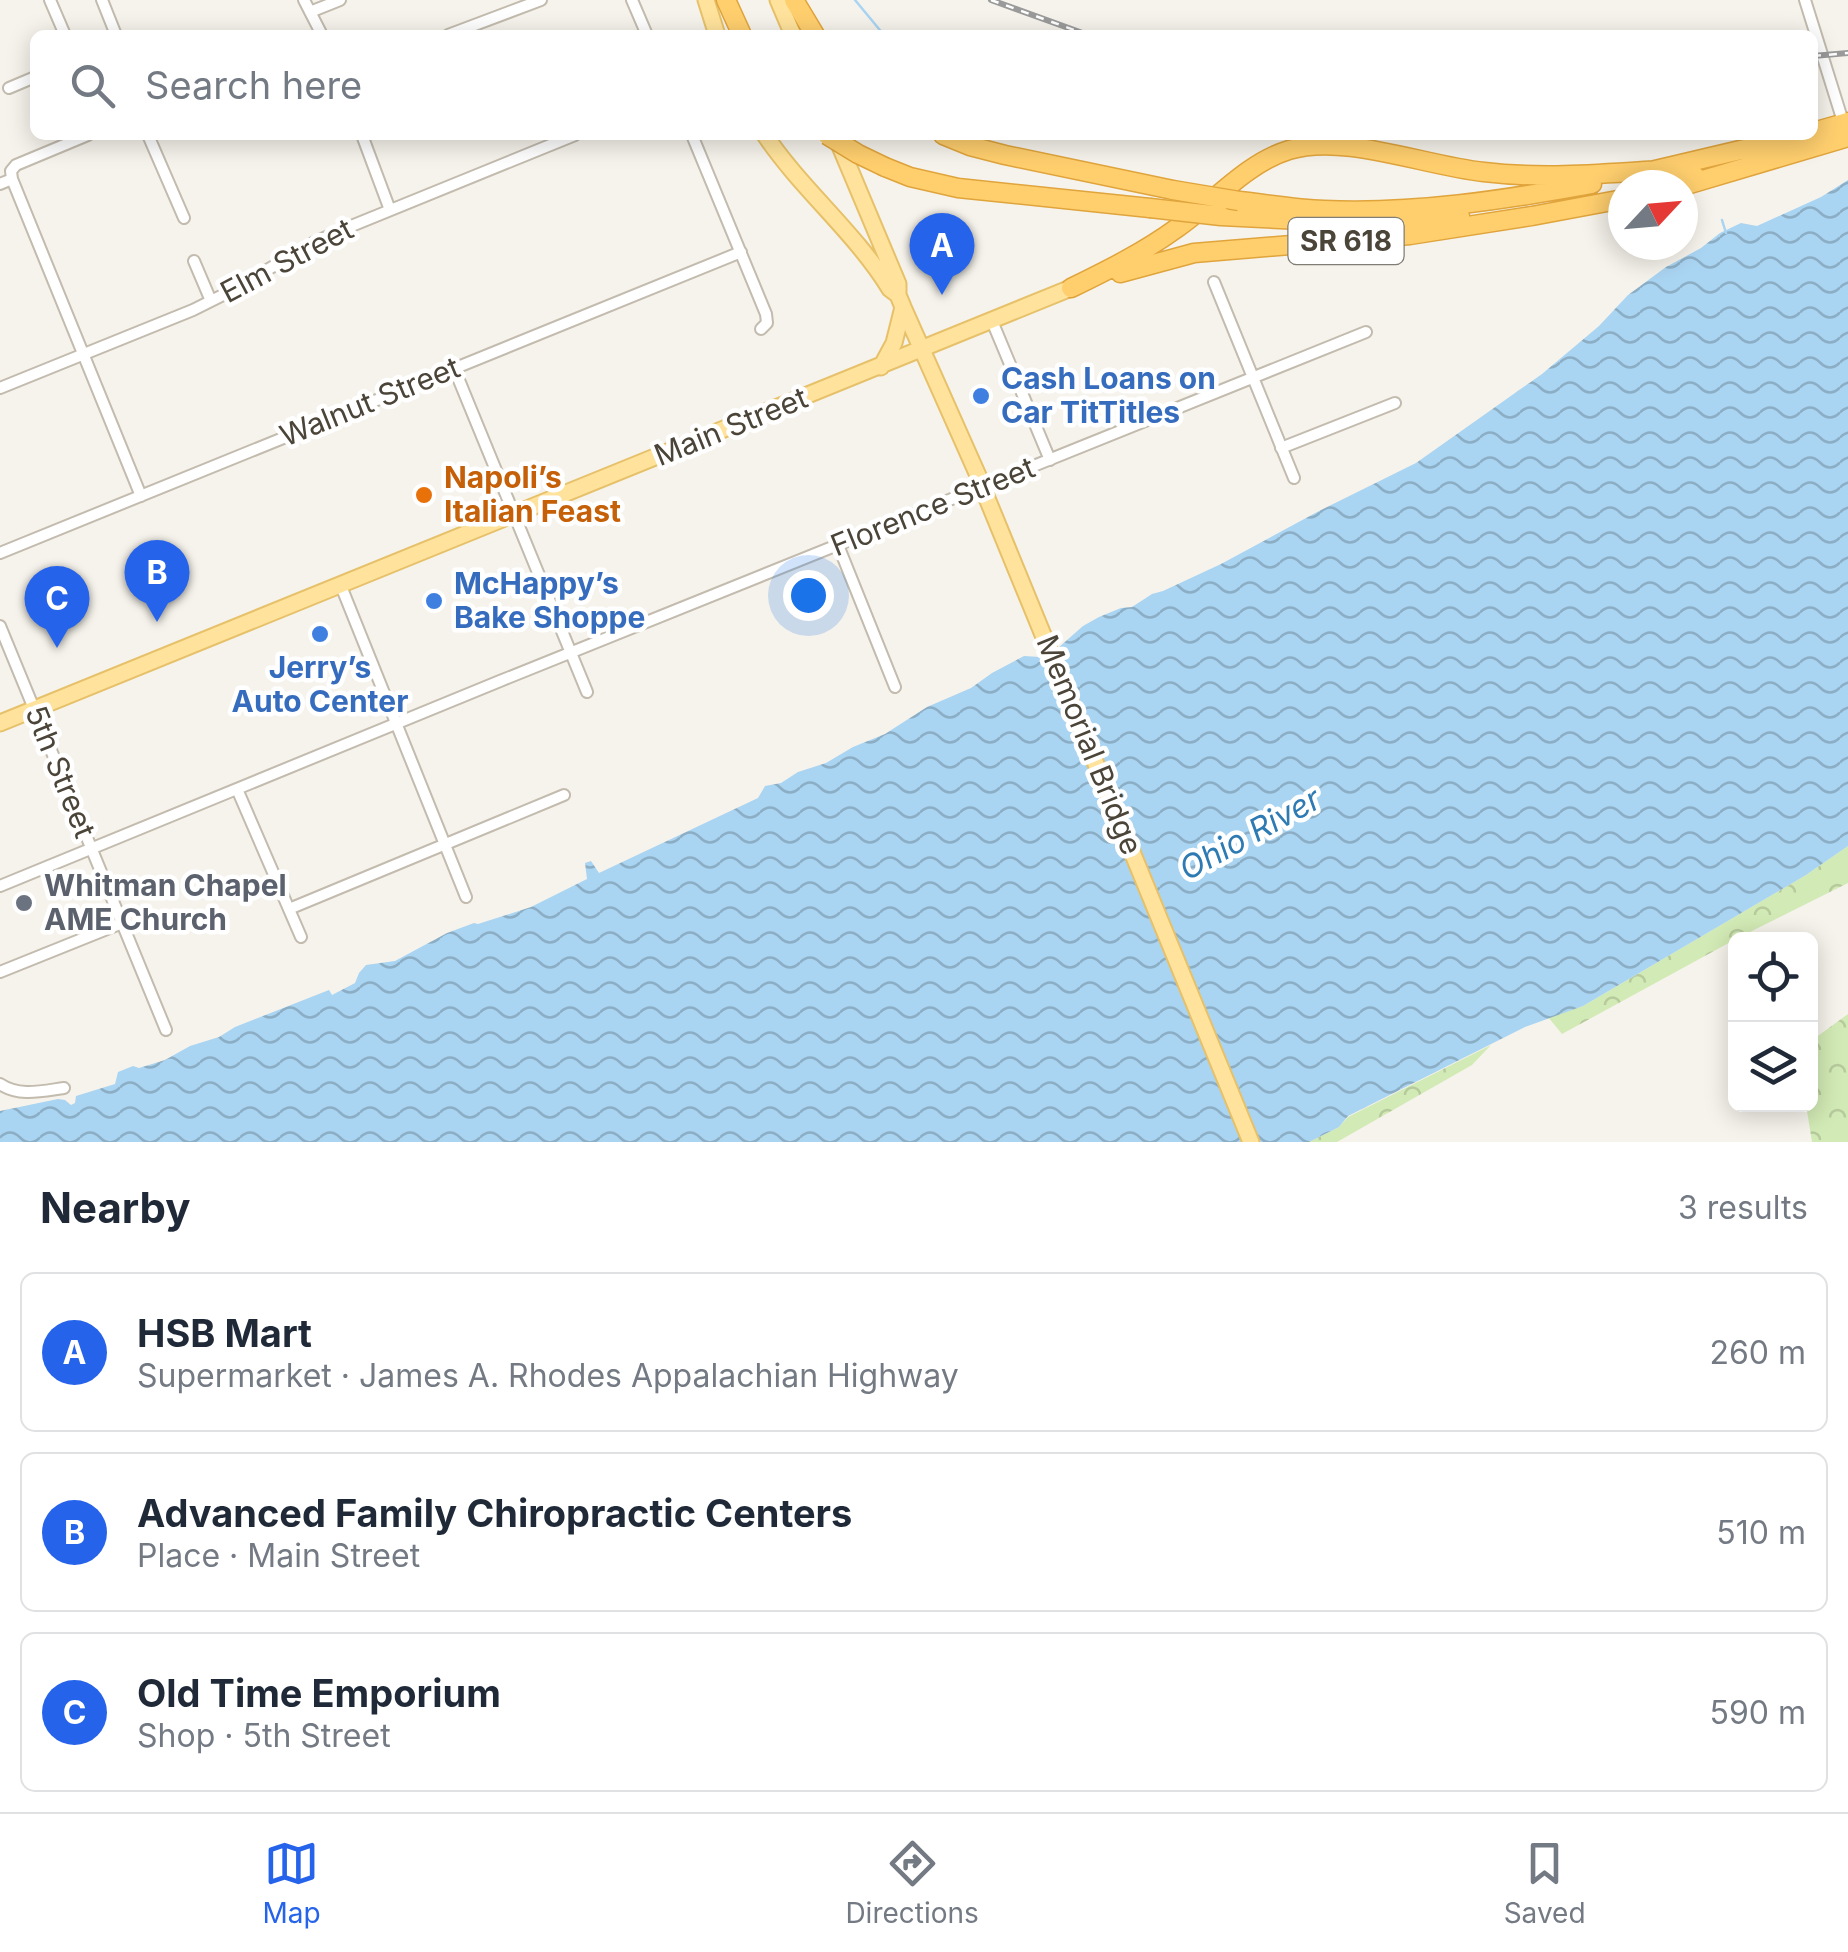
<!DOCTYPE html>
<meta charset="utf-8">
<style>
body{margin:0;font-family:Inter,sans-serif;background:#f2f2f3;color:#1f2937}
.controls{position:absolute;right:30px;bottom:30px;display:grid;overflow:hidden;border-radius:15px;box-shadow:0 5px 25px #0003}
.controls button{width:90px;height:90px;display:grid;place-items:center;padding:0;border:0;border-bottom:2px solid #e0e1e3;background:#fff;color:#1f2937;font:50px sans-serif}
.compass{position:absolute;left:1608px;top:170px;width:90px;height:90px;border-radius:50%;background:#fff;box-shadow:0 5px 25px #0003;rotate:64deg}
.you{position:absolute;left:808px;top:595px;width:35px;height:35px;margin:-25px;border:8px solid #fff;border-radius:50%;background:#1a73e8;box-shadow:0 0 0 15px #1a73e833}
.badge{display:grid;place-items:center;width:65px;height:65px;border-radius:50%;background:#2563eb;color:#fff;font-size:32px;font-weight:700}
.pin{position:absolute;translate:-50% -82px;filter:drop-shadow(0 2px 5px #0008)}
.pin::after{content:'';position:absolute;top:52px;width:35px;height:30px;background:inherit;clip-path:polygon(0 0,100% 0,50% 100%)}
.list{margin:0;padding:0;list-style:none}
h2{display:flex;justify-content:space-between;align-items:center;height:130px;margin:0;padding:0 40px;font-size:42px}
h2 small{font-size:32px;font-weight:400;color:#747a83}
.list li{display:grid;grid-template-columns:65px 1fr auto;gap:30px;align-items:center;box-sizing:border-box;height:160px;margin:0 20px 20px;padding:0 20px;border:2px solid #e0e1e3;border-radius:15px}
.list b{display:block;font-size:38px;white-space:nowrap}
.list p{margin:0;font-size:32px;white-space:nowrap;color:#747a83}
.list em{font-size:32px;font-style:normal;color:#747a83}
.icon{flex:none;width:55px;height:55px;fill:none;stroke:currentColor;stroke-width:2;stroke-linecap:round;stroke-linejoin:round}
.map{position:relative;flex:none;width:1848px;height:1142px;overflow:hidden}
.search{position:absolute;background:#fff;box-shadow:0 5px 25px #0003;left:30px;right:30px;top:30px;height:110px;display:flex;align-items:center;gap:25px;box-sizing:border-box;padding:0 35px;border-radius:15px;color:#747a83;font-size:38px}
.sheet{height:670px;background:#fff}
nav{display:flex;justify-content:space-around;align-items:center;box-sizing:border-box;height:140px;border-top:2px solid #e0e1e3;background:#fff;font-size:28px;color:#747a83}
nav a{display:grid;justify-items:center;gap:5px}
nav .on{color:#2563eb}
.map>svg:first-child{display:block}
.forest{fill:url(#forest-crowns)}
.water{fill:url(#water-waves)}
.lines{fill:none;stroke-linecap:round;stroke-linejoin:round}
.stream{stroke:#a9d4f2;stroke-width:2.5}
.street-casing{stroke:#c2bbae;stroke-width:14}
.primary-casing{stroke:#e6c16a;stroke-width:19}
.highway-casing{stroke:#e0a43c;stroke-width:21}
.street{stroke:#fff;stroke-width:10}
.primary{stroke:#ffe39c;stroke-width:15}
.highway{stroke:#ffcf6e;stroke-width:18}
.rail-casing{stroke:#9a9a9a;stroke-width:6}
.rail{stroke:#fff;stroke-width:2.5;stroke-dasharray:8;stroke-linecap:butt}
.primary-bridge-casing{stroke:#e6c16a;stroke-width:19;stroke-linecap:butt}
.highway-bridge-casing{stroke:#e0a43c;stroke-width:21;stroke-linecap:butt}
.primary-bridge{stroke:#ffe39c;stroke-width:15}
.highway-bridge{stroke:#ffcf6e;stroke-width:18}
.shop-dot{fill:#3f7fe0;stroke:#fff;stroke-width:4}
.food-dot{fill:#e8710a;stroke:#fff;stroke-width:4}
.worship-dot{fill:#6b7280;stroke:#fff;stroke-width:4}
.labels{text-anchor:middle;stroke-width:9;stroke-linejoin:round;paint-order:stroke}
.shield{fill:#fff;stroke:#817c74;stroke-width:2.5}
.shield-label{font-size:28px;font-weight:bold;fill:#4b4439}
.street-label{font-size:30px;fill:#4b4439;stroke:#fff}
.shop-label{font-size:30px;font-weight:bold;fill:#366cbe;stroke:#fff;text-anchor:start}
.food-label{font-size:30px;font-weight:bold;fill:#c56008;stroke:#fff;text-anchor:start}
.worship-label{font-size:30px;font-weight:bold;fill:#5b616d;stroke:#fff;text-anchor:start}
.water-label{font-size:32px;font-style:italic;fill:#2e7ab2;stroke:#fff}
</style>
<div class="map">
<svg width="1848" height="1142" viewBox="0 0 1848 1142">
<defs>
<pattern id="forest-crowns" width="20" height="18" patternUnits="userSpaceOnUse" patternTransform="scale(2.5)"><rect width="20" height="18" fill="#d2eab5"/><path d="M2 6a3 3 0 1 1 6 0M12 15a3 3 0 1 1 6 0" fill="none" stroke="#b6ca9c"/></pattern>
<pattern id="water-waves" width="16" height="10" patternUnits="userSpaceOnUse" patternTransform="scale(2.5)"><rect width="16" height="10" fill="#a9d4f2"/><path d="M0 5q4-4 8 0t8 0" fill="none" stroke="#8caec5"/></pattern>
</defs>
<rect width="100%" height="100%" fill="#f6f3ec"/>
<!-- forest -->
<path class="forest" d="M 1848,846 L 1848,883 L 1736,939 L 1562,1034 L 1548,1017 L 1583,1006 L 1806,875 Z
M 1848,1014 L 1848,1142 L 1812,1142 L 1806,1105 L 1810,1104 L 1811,1041 Z
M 1491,1045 L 1472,1065 L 1337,1142 L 1309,1142 L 1339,1127 L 1348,1117 Z"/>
<!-- water -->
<path class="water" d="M 1848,180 L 1848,846 L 1806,875 L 1583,1006 L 1525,1027 L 1348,1116 L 1339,1127 L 1309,1142 L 0,1142 L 0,1111 L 58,1099 L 65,1100 L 71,1105 L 75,1103 L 76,1096 L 115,1084 L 118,1072 L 133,1066 L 139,1068 L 165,1060 L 190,1046 L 219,1037 L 235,1027 L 329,990 L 332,995 L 355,983 L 359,973 L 366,965 L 395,961 L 447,933 L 474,923 L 478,924 L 531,907 L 587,879 L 585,863 L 591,861 L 599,873 L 758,798 L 765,786 L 781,783 L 798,772 L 826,763 L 853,747 L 885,734 L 927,707 L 971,688 L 992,673 L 1024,656 L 1040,657 L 1058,648 L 1083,626 L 1099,617 L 1121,608 L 1132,607 L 1152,594 L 1163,591 L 1221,564 L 1319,511 L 1416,463 L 1542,374 L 1599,326 L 1628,295 L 1666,267 L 1701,248 L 1720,233 L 1741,223 L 1757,226 L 1821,197 Z"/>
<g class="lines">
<!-- stream -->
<path class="stream" d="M 855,0 L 884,35
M 1722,220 L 1726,233"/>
<defs>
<path id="street" d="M 50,0 L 65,35
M 102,0 L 116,35
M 304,0 L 322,35
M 632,0 L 647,35
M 1805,0 L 1845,128
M 310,12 L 340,0
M 448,35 L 541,0
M 9,88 L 35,77
M 148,135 L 184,218
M 362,135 L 390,210
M 692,135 L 766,314 L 767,323 L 761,329
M 12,179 L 141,496
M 0,184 L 12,179 L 11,171 L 16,165 L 88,135
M 194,261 L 211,301
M 1214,282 L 1294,478
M 992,321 L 1050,460
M 454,368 L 587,692
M 0,388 L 193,310 L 233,290 L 313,243 L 344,229 L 575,135
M 1281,448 L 1395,403
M 838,545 L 895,687
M 0,553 L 741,252
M 341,586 L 466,897
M 0,626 L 166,1030
M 237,789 L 301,937
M 0,886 L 500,681 L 1366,332
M 289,909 L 564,795
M 0,972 L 122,923
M 0,1084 C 19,1097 42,1091 64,1088"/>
<path id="primary" d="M 706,0 L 717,35
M 778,0 L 793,35
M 765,135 C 802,190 855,232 890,289 L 898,295
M 837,139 L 898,284 L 898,295 L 903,307 L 980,480
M 881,367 L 894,343 L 903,307
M 984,491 L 1251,1142
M 0,723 L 1071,288"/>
<path id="highway" d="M 726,0 L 742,35
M 794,0 L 815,35
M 1813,132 L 1848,122
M 943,135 L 970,146 L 1005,155 L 1173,190
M 885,167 L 910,177 L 958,188 L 1150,208
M 1651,171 L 1804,135
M 1653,185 L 1695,176
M 1683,186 L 1848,137
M 1239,201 C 1267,204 1296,209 1324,210 C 1413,214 1504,200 1592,184
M 1221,216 L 1361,223 L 1460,216
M 1120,273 L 1194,253 L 1410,235 L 1532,216 L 1623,199
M 1071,288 C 1108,270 1144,252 1177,228 C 1213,203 1246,163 1289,150 C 1344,133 1425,166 1484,172 C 1542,179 1600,174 1659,170"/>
</defs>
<!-- street casing -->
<use href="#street" class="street-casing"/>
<!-- primary casing -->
<use href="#primary" class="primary-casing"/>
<!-- highway casing -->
<use href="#highway" class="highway-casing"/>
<!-- street -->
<use href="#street" class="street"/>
<!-- primary -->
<use href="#primary" class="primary"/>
<!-- highway -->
<use href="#highway" class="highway"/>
<defs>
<path id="rail" d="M 991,0 L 1088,35
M 1813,56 L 1848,53"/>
</defs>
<!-- rail casing -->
<use href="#rail" class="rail-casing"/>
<!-- rail -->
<use href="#rail" class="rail"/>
<defs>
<path id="primary-bridge" d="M 980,480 L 984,491"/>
<path id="highway-bridge" d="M 827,135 L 858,154 L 885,167
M 1173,190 L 1239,201
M 1150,208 L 1221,216"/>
</defs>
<!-- primary-bridge casing -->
<use href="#primary-bridge" class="primary-bridge-casing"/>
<!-- highway-bridge casing -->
<use href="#highway-bridge" class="highway-bridge-casing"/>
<!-- primary-bridge -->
<use href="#primary-bridge" class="primary-bridge"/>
<!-- highway-bridge -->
<use href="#highway-bridge" class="highway-bridge"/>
</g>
<!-- markers -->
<g class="shop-dot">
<circle cx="981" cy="396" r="10"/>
<circle cx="434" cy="601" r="10"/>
<circle cx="320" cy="634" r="10"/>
</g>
<circle class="food-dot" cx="424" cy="495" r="10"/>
<circle class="worship-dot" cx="24" cy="903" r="10"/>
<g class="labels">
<!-- shield labels -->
<rect class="shield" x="1288.5" y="218" width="115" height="46" rx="8"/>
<g class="shield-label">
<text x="1346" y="251">SR 618</text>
</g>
<!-- street labels -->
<g class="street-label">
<text transform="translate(287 261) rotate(-28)" y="10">Elm Street</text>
<text transform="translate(370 402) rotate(-22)" y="10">Walnut Street</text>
<text transform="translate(731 427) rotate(-22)" y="10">Main Street</text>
<text transform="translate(933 507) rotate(-22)" y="10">Florence Street</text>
<text transform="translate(1089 745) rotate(68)" y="10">Memorial Bridge</text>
<text transform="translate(60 772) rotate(68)" y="10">5th Street</text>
</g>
<!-- shop labels -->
<g class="shop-label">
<text x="1001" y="389">Cash Loans on<tspan x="1001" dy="34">Car TitTitles</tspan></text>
<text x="454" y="594">McHappy’s<tspan x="454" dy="34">Bake Shoppe</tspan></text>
<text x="320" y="678" text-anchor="middle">Jerry’s<tspan x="320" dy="34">Auto Center</tspan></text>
</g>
<!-- food labels -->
<g class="food-label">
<text x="444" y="488">Napoli’s<tspan x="444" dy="34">Italian Feast</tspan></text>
</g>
<!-- worship labels -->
<g class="worship-label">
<text x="44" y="896">Whitman Chapel<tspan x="44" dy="34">AME Church</tspan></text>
</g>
<!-- water labels -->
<g class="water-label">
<text transform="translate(1250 834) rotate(-29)" y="11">Ohio River</text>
</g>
</g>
</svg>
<div class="controls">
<button><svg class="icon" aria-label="locate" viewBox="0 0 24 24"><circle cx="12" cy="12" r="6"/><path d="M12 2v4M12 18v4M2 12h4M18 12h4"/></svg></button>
<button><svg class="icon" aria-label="layers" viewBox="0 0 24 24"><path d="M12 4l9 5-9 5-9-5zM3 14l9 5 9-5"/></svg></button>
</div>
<svg class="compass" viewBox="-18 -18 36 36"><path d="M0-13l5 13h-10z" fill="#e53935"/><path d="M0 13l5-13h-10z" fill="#747a83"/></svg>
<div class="you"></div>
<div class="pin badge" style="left:942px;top:295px">A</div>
<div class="pin badge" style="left:157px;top:622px">B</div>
<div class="pin badge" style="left:57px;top:648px">C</div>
<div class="search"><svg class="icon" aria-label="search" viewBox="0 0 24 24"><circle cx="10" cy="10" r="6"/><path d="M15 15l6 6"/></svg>Search here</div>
</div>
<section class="sheet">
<h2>Nearby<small>3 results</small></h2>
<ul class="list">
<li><span class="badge">A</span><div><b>HSB Mart</b><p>Supermarket · James A. Rhodes Appalachian Highway</p></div><em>260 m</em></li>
<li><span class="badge">B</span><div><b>Advanced Family Chiropractic Centers</b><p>Place · Main Street</p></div><em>510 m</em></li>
<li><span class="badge">C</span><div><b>Old Time Emporium</b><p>Shop · 5th Street</p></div><em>590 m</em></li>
</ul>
</section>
<nav>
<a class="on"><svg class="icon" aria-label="map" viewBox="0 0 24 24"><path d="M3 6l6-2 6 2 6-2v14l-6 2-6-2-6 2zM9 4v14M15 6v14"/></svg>Map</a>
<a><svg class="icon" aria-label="directions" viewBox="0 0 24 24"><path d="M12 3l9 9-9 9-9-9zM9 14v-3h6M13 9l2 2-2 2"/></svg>Directions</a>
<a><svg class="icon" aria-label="saved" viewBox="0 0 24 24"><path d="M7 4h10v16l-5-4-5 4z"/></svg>Saved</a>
</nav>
